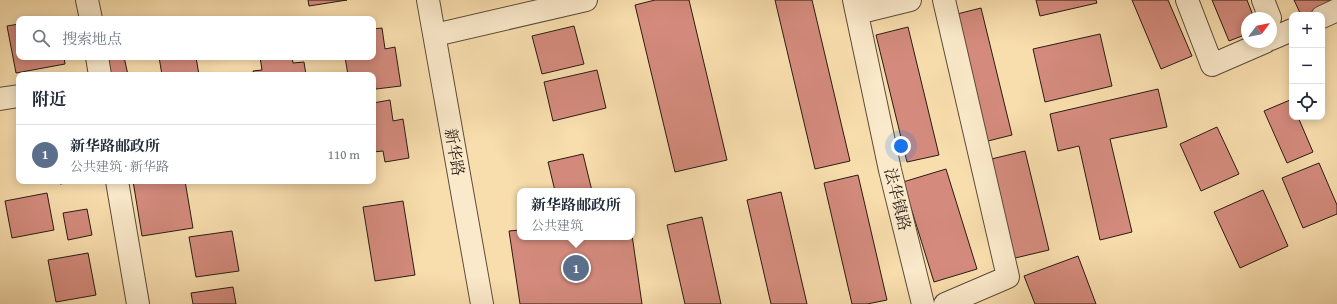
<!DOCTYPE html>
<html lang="zh">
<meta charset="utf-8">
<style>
body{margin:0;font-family:"Gentium Book Plus","Noto Serif SC",serif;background:#f2f2f3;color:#1f2937}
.controls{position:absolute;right:12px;top:12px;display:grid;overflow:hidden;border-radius:8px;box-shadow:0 2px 10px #0003}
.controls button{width:36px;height:36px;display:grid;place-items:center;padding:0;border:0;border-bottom:1px solid #e0e1e3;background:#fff;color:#1f2937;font:20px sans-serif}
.compass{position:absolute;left:1241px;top:12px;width:36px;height:36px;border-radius:50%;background:#fff;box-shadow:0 2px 10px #0003;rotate:58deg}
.you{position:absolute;left:901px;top:146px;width:14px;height:14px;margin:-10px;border:3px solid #fff;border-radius:50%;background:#1a73e8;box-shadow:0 0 0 6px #1a73e833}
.badge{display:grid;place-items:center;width:26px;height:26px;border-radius:50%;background:#7c3aed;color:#fff;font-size:13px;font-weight:700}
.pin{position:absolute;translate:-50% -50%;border:2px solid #fff;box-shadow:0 1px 4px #0006}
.popup{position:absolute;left:517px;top:188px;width:118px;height:52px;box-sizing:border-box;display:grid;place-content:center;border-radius:8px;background:#fff;filter:drop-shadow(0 1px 3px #0005);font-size:13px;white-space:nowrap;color:#747a83}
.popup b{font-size:15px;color:#1f2937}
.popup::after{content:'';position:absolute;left:50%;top:100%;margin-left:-8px;border:8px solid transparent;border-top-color:#fff}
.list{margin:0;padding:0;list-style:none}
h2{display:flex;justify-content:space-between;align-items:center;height:52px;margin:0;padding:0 16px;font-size:17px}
h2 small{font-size:13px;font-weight:400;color:#747a83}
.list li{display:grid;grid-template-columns:26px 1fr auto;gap:12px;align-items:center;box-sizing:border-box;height:60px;padding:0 16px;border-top:1px solid #e0e1e3}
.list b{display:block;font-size:15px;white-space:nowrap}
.list p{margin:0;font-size:13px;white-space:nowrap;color:#747a83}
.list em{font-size:13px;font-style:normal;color:#747a83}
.icon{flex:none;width:22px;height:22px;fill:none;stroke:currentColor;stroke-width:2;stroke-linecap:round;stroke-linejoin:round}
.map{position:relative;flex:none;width:1337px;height:304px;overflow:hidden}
.search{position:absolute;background:#fff;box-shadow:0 2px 10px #0003;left:16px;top:16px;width:360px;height:44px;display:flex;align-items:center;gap:10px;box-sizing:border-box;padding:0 14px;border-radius:8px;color:#747a83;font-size:15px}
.panel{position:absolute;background:#fff;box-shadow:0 2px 10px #0003;left:16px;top:72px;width:360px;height:112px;border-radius:8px}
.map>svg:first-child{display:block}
.building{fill:#d48b7d;stroke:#281c13}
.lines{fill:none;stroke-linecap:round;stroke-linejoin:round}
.minor-casing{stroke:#5c4c3a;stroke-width:24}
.minor{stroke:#fae9ca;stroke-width:22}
.labels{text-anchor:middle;stroke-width:3;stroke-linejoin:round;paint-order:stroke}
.street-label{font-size:16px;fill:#281c13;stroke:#fae9ca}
</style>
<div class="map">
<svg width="1337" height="304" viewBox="0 0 1337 304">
<rect width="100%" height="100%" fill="#f8ddad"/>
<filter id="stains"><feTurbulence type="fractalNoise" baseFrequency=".005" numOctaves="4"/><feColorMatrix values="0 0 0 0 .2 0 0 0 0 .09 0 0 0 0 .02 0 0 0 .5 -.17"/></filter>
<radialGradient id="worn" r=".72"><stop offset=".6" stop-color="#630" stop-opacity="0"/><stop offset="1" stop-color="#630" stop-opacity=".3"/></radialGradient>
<!-- building -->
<path class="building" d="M 308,0 L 347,0 L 309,6 Z
M 655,0 L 689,0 L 727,160 L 675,172 L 635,5 Z
M 775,0 L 812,0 L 850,161 L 815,169 Z
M 1036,0 L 1096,0 L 1097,3 L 1040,16 Z
M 1132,0 L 1168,0 L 1192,56 L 1161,69 Z
M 1212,0 L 1247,0 L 1254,18 L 1247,18 L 1247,34 L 1229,41 Z
M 1294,0 L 1329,0 L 1331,5 L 1306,15 L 1301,15 Z
M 981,8 L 1012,135 L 980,143 L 949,16 Z
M 19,24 L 19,57 L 64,57 L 65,64 L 16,73 L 7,26 Z
M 574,26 L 584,64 L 542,74 L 532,36 Z
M 908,27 L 939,155 L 907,162 L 876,35 Z
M 382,28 L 385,49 L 395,47 L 401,86 L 376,89 L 373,75 L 348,75 L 345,57 L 373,57 L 373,29 Z
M 1100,34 L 1112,86 L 1045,102 L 1033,49 Z
M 87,57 L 124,57 L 128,75 L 91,75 Z
M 159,57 L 196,57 L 199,75 L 162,75 Z
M 260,57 L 292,57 L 293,63 L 304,62 L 306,75 L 254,75 L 253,71 L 262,70 Z
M 597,70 L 606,108 L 553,121 L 544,82 Z
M 1158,89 L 1167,127 L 1110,139 L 1132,232 L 1100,240 L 1079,146 L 1058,151 L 1050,114 Z
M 390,100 L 393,121 L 403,119 L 409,158 L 385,162 L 383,151 L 373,152 L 373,103 Z
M 1290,100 L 1292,117 L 1298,117 L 1313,152 L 1287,163 L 1264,111 Z
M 1217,127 L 1239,174 L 1201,191 L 1180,144 Z
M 1025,151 L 1049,250 L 1011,259 L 987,160 Z
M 583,154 L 592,191 L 555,191 L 548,162 Z
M 1319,163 L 1337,205 L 1337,214 L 1303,228 L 1282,178 Z
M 946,169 L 977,269 L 934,282 L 903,182 Z
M 858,175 L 887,300 L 867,304 L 852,304 L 824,183 Z
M 60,181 L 79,181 L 60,184 Z
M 133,181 L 185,181 L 193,228 L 142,236 Z
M 1263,190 L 1288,246 L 1240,268 L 1214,212 Z
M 781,192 L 807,304 L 771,304 L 747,200 Z
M 47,193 L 54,230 L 12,238 L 5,201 Z
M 403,201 L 415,275 L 375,281 L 363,207 Z
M 87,209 L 92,235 L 68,240 L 63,213 Z
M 702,217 L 721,304 L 685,304 L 667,225 Z
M 520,230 L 520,237 L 632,237 L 632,235 L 642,304 L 520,304 L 509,231 Z
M 232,231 L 239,271 L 196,277 L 189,237 Z
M 88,253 L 96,295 L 56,302 L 48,260 Z
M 1078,256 L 1096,304 L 1035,304 L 1024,276 Z
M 233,287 L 236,304 L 193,304 L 191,293 Z"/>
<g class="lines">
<defs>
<path id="minor" d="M 87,0 L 91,19
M 428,0 L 482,304
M 854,0 L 890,170 L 923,304
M 944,0 L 1008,277 L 945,304
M 1187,0 L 1212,65 L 1265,42
M 1263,0 L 1270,18
M 857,13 L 910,0
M 1322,17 L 1337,10
M 435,35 L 586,0
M 1271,39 L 1292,30
M 97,57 L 100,75
M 0,99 L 19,96
M 117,181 L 138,304"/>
</defs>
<!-- minor casing -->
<use href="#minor" class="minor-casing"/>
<!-- minor -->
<use href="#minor" class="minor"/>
</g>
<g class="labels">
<!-- street labels -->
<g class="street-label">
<text transform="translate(455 152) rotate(80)" y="6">新华路</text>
<text transform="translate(898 199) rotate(76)" y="6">法华镇路</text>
</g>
</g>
<rect width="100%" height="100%" filter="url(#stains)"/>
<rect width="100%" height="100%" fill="url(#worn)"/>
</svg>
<div class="controls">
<button>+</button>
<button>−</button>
<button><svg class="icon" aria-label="locate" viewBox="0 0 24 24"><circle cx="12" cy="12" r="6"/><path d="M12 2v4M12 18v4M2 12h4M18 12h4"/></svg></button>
</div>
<svg class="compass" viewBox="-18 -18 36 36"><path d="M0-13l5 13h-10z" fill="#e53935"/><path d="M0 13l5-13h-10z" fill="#747a83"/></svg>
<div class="you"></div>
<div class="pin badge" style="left:576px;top:268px;background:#5c6f8a">1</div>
<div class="popup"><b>新华路邮政所</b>公共建筑</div>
<div class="search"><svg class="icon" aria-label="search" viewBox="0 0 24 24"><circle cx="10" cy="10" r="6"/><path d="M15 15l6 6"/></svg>搜索地点</div>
<section class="panel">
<h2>附近<small></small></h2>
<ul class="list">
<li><span class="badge" style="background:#5c6f8a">1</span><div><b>新华路邮政所</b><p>公共建筑 · 新华路</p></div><em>110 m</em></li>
</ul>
</section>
</div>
